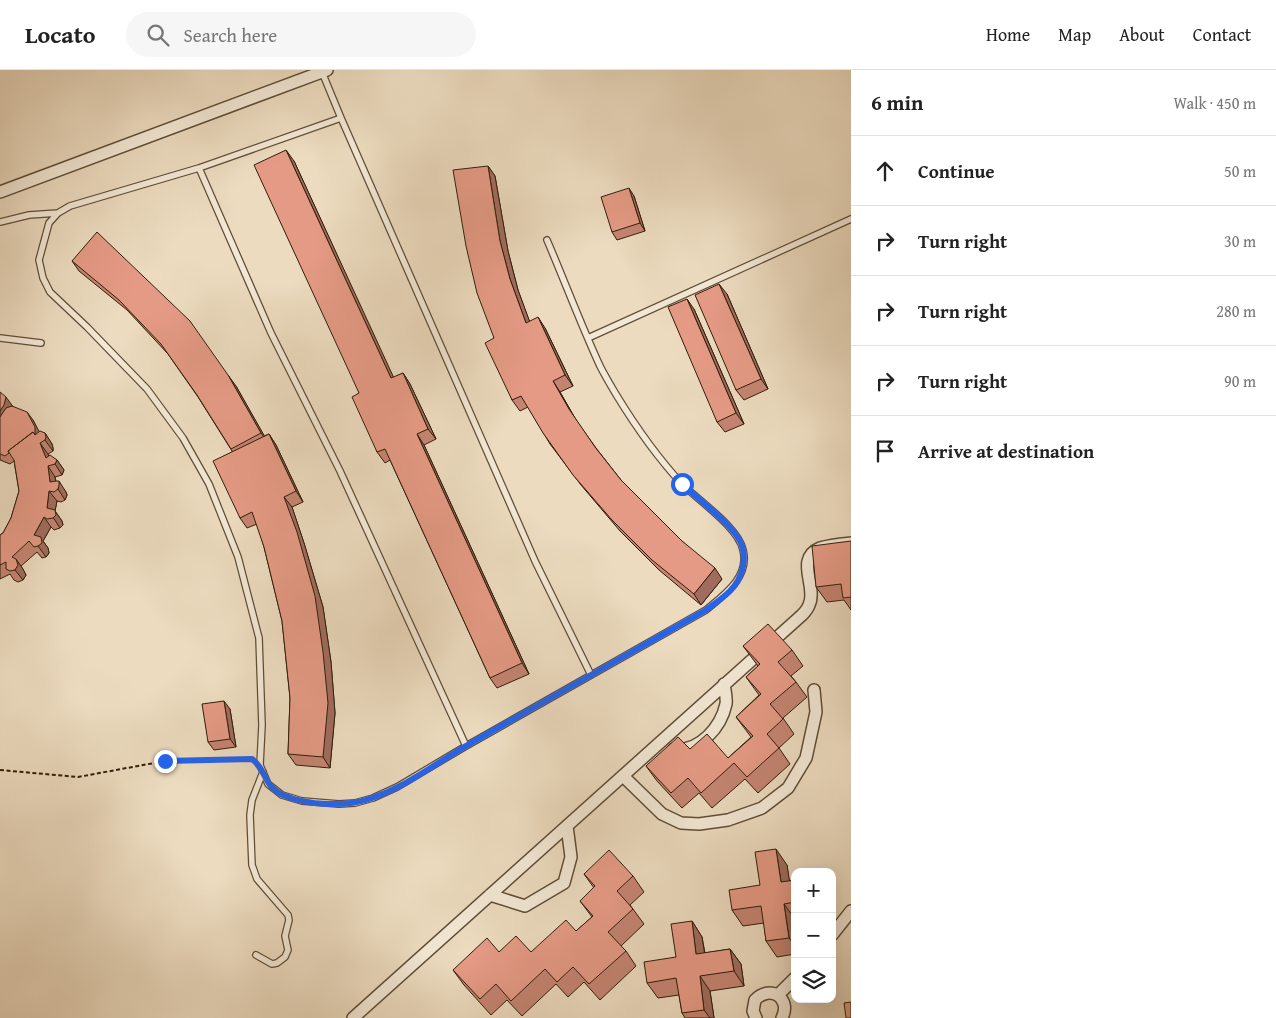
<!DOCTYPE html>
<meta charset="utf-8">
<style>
body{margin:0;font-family:"Gentium Book Plus",serif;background:#f6f6f6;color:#222}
.controls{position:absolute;right:15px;bottom:15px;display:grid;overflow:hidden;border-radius:10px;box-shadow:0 5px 20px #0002}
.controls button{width:45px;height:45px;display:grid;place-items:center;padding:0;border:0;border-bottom:1px solid #e0e0e0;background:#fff;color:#222;font:25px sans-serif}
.stop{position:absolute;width:15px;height:15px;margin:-11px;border:4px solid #2563eb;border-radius:50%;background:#fff}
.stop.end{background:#2563eb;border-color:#fff;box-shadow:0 1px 5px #0008}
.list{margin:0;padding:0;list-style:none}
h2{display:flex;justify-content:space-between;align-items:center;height:65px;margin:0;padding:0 20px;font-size:21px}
h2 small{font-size:16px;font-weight:400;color:#767676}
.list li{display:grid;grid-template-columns:32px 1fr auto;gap:15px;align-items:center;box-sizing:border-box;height:70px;padding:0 20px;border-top:1px solid #e0e0e0}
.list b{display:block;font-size:19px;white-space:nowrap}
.list em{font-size:16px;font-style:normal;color:#767676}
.icon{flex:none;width:28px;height:28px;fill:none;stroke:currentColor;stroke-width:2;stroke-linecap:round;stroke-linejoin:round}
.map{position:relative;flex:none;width:851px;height:948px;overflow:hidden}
header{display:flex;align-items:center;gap:30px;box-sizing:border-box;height:70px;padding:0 25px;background:#fff;border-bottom:1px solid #e0e0e0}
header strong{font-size:24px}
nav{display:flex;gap:28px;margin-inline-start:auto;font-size:18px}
.search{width:350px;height:45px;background:#f6f6f6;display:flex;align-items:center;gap:12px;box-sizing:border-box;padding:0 18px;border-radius:28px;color:#767676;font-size:19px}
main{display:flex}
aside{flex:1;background:#fff}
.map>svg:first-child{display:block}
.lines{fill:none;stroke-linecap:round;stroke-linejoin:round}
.lane-casing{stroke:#5f4d37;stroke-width:8}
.street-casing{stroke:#5f4d37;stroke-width:14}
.path{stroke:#301e0a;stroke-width:2;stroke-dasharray:4 2.5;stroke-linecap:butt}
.lane{stroke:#f3e8d5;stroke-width:5.5}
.street{stroke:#f3e8d5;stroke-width:11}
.wall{fill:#c58472;stroke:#301e0a}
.shaded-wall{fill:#a06c5d;stroke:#301e0a}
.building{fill:#e59a85;stroke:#301e0a}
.route{stroke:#2563eb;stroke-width:6}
</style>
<header>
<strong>Locato</strong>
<div class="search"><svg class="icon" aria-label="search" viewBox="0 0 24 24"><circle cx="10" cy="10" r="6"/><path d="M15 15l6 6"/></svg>Search here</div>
<nav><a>Home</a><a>Map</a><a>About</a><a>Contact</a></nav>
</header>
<main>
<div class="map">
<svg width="851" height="948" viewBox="0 0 851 948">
<rect width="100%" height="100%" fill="#ecdbbf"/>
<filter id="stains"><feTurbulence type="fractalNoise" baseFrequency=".004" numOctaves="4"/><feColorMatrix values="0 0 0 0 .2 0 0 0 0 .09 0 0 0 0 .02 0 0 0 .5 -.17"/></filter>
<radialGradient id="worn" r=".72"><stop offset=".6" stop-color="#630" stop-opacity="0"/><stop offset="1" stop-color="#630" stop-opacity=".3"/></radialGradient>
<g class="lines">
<defs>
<path id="lane" d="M 322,2 L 341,48 L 535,491 L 591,605
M 341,48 L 199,98 L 70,136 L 58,143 L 49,153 L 39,190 L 43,208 L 50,222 L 87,257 L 147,319 L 183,368 L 209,414 L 238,487 L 259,568 L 262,655 L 260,695 L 268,714 L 282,725 L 302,731 L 339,734 L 355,733 L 373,728 L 397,717 L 466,676 L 706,540 C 724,525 750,507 743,480 C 739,458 698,430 682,414 C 657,387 636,357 617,326 C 611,316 605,306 600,296 C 581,255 565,212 547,170
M 199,98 L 271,263 L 340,401 L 466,676
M 0,152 L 29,145 L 58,143
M 0,268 L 41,273
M 588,268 L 851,149
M 256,885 L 272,894 L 277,893 L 285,887 L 288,880 L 285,866 L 289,850 L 288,845 L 257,809 L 252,795 L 250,745 L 252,730 L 263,702"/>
<path id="street" d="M 0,122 L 327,0
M 674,679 C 700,682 721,657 726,634 C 727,628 725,621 724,614
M 623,706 L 662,744 L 681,753 L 699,754 L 728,750 L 762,738 L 788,718 L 806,688 L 816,642 L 814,620
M 490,825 L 525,836 L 564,813 L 571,787 L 567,756
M 832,865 L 851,841
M 778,925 L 795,908
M 353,948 L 802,545 C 805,542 808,538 809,535 C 818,517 794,489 820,478 C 830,475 841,474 851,473
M 756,948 L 753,941 L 755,930 C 770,914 792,928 782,948"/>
</defs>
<!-- lane casing -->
<use href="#lane" class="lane-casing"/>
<!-- street casing -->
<use href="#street" class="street-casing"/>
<!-- path -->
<path class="path" d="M 0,700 L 78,707 L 165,691 L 251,689"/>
<!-- lane -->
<use href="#lane" class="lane"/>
<!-- street -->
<use href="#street" class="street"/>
</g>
<!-- wall -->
<path class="wall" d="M 294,91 L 393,308 L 403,303 L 410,314 L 436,369 L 424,375 L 529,604 L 497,618 L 490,608 L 390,390 L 385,393 L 377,382 L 359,323 Z
M 488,96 L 495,106 L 508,181 L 518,220 L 529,251 L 545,258 L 573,316 L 560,322 L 576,350 L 596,378 L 621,410 L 682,471 L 722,509 L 701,535 L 659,500 L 620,461 L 581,415 L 550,374 L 528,337 L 520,341 L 512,330 L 494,268 Z
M 634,126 L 645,161 L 617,170 L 612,162 Z
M 72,191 L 236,316 L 264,366 L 269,364 L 276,375 L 303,432 L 292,437 L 304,473 L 323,537 L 331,592 L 335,643 L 330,698 L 296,695 L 288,684 L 290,628 L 282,551 L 264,477 L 257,454 L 247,458 L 240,448 L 232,381 L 198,327 L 168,284 L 127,240 L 79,201 Z
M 727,224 L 768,319 L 744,330 L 736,320 Z
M 694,239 L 744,354 L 725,362 L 717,352 Z
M 0,322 L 13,337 L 33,350 L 39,362 L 45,363 L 52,374 L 53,378 L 53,381 L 48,384 L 49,386 L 57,390 L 64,400 L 62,405 L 55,407 L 56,411 L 66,422 L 67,425 L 65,430 L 61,432 L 57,431 L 55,441 L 62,451 L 63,455 L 60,458 L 54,460 L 51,457 L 43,471 L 48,478 L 49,483 L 46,487 L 42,488 L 37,482 L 21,496 L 26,505 L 23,510 L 18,512 L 14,510 L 10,504 L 0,509 L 0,465 L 3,463 L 11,448 L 19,421 L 14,391 L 10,394 L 0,390 Z
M 851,471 L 851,540 L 844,530 L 827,532 L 816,517 Z
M 743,576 L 792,580 L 803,596 L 791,606 L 796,612 L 807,627 L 783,648 L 794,664 L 779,678 L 790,694 L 758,723 L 745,709 L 712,738 L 699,723 L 682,738 L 657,711 L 646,696 L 690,679 L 728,688 L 751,667 L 736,647 L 759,625 L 746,607 L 758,596 Z
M 230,639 L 236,677 L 214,680 L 208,672 Z
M 787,795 L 789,811 L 795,810 L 795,884 L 777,887 L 766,871 L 764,853 L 743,856 L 732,840 L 760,815 Z
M 584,804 L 633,806 L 644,822 L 630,835 L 644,854 L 621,876 L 626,881 L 636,896 L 600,930 L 584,912 L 568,927 L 556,914 L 522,946 L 507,930 L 491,945 L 464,915 L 453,900 L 499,882 L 531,882 L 576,861 L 592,847 L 580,831 L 594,818 Z
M 692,851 L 702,867 L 705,883 L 730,879 L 741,894 L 744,916 L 710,921 L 714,948 L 685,948 L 682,943 L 679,925 L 658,928 L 647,913 L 676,887 Z"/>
<!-- shaded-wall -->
<path class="shaded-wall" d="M 286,80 L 294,91 L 399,319 L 391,308 Z
M 488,96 L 495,106 L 508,181 L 518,220 L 534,263 L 526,253 L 510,209 L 500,171 Z
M 629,118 L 634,126 L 645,161 L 640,153 Z
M 719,214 L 727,224 L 768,319 L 761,309 Z
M 687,229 L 694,239 L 744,354 L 736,343 Z
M 538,247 L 545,258 L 573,316 L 565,305 Z
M 403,303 L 410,314 L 436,369 L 428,359 Z
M 228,305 L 236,316 L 269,374 L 261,363 Z
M 553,311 L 560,322 L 576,350 L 569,339 Z
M 6,327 L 14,338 L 0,363 L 0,341 Z
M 27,342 L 33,350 L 41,365 L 41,372 L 35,364 Z
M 45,363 L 52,374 L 53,378 L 53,381 L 45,370 Z
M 269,364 L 276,375 L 303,432 L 296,421 Z
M 417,364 L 424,375 L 529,604 L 522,593 Z
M 40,373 L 48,384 L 52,395 L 46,388 Z
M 57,390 L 64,400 L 62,405 L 55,394 Z
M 48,396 L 55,407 L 57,420 L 50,412 Z
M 59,411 L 66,422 L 67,425 L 65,430 L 58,419 Z
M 49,421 L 57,431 L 55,441 L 62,451 L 63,455 L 60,458 L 47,438 Z
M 284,427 L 292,437 L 304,473 L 323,537 L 331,592 L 335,643 L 330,698 L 323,687 Z
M 44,447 L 51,457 L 43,471 L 48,478 L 49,483 L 46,487 L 38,476 L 34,465 Z
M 16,489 L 23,499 L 26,505 L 23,510 L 15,500 Z
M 715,498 L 722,509 L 701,535 L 694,524 Z
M 224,631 L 230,639 L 236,677 L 230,669 Z
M 776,779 L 787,795 L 792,827 L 781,812 Z
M 784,834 L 795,849 L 795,876 L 789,868 Z
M 692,851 L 702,867 L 707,899 L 696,884 Z
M 730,879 L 741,894 L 744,916 L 734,901 Z
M 700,906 L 710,921 L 714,948 L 710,948 L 704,940 Z"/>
<!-- building -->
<path class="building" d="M 286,80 L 391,308 L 403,303 L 428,359 L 417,364 L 522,593 L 490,608 L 385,379 L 377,382 L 352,327 L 359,323 L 254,95 Z
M 488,96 L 500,171 L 510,209 L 526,253 L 538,247 L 565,305 L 553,311 L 569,339 L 595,377 L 621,410 L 682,471 L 715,498 L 694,524 L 652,490 L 612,450 L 573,405 L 543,363 L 521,326 L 512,330 L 485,273 L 494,268 L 477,223 L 466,176 L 453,100 Z
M 629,118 L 640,153 L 612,162 L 601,127 Z
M 97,162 L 190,251 L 228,305 L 261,363 L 231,379 L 197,325 L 161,274 L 119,230 L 72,191 Z
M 719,214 L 761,309 L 736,320 L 695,225 Z
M 687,229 L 736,343 L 717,352 L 668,237 Z
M 0,322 L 6,327 L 4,335 L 0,341 Z
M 12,336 L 27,342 L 35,357 L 35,364 L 33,362 L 8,381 L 9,383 L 5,386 L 0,384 L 0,347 L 6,338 Z
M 40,361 L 45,363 L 46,367 L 45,370 L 40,373 L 46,388 L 50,385 L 57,390 L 55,394 L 48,396 L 50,412 L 56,411 L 59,411 L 59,415 L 58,419 L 54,422 L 49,421 L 47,438 L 55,440 L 56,445 L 53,448 L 47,449 L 44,447 L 34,465 L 41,467 L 42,473 L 38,476 L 34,477 L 29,471 L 12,487 L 16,489 L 18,495 L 15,500 L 10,501 L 6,499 L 6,492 L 0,495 L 0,465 L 3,463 L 11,448 L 19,421 L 14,390 L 8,381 L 33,362 L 35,365 Z
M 269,364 L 296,421 L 284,427 L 297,462 L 315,526 L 323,582 L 328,633 L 323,687 L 288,684 L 290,628 L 282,551 L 264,477 L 252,442 L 240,448 L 213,391 Z
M 851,471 L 851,527 L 843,528 L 841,514 L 816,517 L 812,476 Z
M 768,554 L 792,580 L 778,592 L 796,612 L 770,634 L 783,649 L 767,664 L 779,678 L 747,707 L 734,693 L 701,723 L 688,708 L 671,723 L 646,696 L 678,667 L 690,679 L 707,664 L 728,688 L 753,666 L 736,647 L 761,624 L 746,607 L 760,594 L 743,576 Z
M 224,631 L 230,669 L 208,672 L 202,634 Z
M 776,779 L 781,812 L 795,810 L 795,832 L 784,834 L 789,868 L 766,871 L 761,836 L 732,840 L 729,820 L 760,815 L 755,782 Z
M 609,780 L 633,806 L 617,821 L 633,839 L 608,862 L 626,881 L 589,914 L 573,897 L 557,912 L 545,899 L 511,931 L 496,914 L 480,929 L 453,900 L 487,868 L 499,882 L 516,866 L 531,882 L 566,850 L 576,861 L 593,846 L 580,831 L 595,816 L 584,804 Z
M 692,851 L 696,884 L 730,879 L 734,901 L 700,906 L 704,940 L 682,943 L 676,908 L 647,913 L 644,892 L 676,887 L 671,854 Z
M 851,932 L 851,948 L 846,948 L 844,933 Z"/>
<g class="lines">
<!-- route -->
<path class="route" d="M 165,691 L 252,689 C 267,700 263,716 283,725 C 307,736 348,737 372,728 C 408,716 439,691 471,673 C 550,628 628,584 706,540 C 714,534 723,528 730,521 C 743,508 748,487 740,471 C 731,454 697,428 682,414"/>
</g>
<rect width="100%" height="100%" filter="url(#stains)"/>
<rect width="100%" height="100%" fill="url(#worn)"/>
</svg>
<div class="controls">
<button>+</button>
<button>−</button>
<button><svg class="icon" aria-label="layers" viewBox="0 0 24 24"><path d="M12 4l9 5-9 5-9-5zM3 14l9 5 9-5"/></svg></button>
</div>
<div class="stop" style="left:682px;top:414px"></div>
<div class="stop end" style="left:165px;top:691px"></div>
</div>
<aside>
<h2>6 min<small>Walk · 450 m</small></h2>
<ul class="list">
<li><svg class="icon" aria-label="ahead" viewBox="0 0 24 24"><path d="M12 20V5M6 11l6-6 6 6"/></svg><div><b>Continue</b></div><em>50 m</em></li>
<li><svg class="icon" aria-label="right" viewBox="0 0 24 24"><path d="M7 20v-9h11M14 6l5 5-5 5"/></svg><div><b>Turn right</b></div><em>30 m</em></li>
<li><svg class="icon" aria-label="right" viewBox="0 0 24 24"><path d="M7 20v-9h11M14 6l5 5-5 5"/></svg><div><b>Turn right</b></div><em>280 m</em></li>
<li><svg class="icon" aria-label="right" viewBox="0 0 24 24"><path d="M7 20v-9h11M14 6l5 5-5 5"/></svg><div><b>Turn right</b></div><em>90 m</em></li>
<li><svg class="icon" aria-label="arrive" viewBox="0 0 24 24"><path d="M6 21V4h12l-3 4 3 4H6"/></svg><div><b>Arrive at destination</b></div></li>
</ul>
</aside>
</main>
